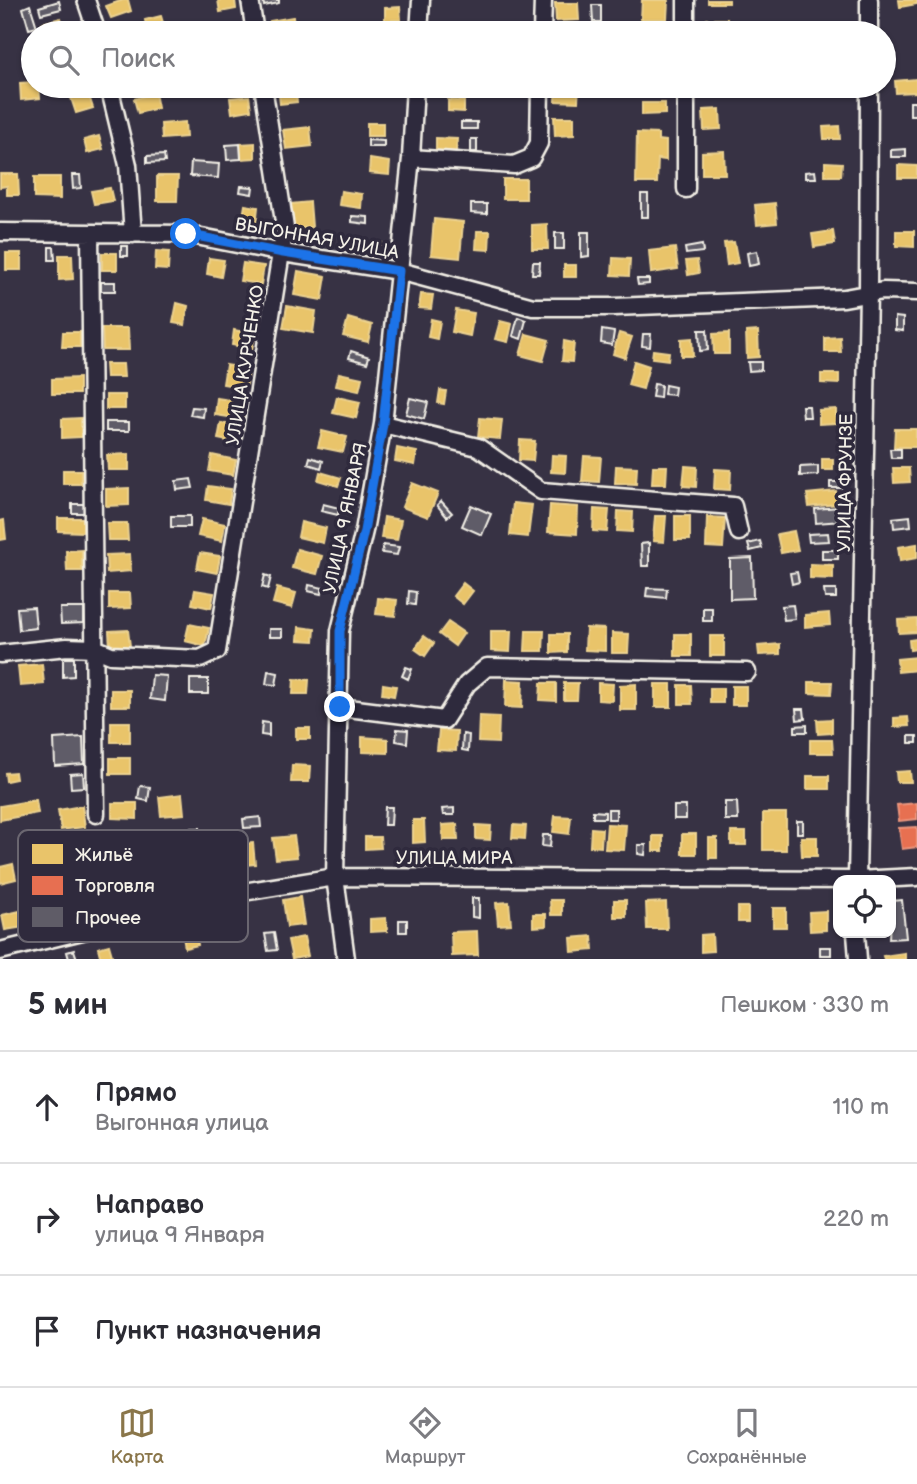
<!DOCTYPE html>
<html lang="ru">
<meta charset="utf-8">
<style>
body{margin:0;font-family:"Balsamiq Sans",sans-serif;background:#f2f2f3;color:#2b2b33}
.controls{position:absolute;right:21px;bottom:21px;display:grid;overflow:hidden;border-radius:14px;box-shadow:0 2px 5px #0004}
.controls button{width:63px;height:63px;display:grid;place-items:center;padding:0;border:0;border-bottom:2px solid #e1e1e2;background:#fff;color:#2b2b33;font:35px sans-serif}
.stop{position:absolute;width:21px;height:21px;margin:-16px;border:5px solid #1a73e8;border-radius:50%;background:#fff}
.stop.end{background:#1a73e8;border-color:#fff;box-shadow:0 2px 7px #0008}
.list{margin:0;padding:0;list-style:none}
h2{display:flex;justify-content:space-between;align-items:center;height:91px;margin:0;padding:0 28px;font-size:30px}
h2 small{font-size:23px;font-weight:400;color:#7c7c81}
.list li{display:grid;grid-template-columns:46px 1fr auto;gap:21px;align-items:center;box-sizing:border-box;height:112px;padding:0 28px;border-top:2px solid #e1e1e2}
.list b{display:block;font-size:26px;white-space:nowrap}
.list p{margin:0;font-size:23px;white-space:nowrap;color:#7c7c81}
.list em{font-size:23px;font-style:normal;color:#7c7c81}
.icon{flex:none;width:38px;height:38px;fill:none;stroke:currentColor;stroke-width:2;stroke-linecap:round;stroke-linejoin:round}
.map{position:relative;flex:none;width:917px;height:959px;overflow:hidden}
.search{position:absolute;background:#fff;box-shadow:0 2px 5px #0004;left:21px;right:21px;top:21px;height:77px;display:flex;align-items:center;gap:18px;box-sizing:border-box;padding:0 24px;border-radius:38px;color:#7c7c81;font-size:26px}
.sheet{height:427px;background:#fff}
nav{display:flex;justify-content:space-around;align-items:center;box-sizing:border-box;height:98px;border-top:2px solid #e1e1e2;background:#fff;font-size:19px;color:#7c7c81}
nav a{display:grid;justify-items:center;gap:4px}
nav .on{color:#8a764a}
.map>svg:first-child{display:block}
.homes{fill:#e9c46a;stroke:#ecd290;stroke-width:2}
.shops{fill:#e76f51;stroke:#eb967e;stroke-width:2}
.building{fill:#5f5c67;stroke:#f4f1e8;stroke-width:2}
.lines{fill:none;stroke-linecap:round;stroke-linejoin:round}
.minor-casing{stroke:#f4f1e8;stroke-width:21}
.minor{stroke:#2f2a3d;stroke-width:16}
.route{stroke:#1a73e8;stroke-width:9}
.labels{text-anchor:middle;stroke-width:7;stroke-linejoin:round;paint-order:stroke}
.street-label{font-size:18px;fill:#f4f1e8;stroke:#2f2a3d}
.key{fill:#2f2a3d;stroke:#6a6670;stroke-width:2}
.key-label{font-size:19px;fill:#f4f1e8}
</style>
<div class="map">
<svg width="917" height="959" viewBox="0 0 917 959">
<rect width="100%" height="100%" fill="#373244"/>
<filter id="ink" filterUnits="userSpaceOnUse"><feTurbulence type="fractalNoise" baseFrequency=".0143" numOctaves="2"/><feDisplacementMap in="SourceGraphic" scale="14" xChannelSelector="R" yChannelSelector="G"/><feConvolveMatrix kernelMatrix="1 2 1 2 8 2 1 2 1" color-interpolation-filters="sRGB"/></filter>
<g filter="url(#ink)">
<!-- homes -->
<path class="homes" d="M 123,0 L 128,0 L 131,11 L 111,18 L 106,6 Z
M 218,0 L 235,0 L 236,9 L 220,12 Z
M 642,0 L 668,0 L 667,19 L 641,19 Z
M 708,0 L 729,0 L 729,3 L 708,3 Z
M 899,0 L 917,0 L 917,4 L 900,7 Z
M 555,3 L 578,3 L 579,20 L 556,21 Z
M 400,7 L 401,20 L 385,20 L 385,8 Z
M 161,16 L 164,26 L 147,30 L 145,20 Z
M 293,17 L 294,27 L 272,30 L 270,21 Z
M 61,18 L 66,33 L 45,33 L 42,23 Z
M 707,19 L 727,19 L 727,33 L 708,33 Z
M 468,25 L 468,33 L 445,33 L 445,26 Z
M 838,27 L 839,33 L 816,33 L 816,29 Z
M 916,79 L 917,92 L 896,93 L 895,81 Z
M 33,82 L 33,86 L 39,86 L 40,98 L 21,100 L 20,83 Z
M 361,86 L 387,86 L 386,92 L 361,89 Z
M 556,86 L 579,86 L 578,102 L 555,101 Z
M 632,86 L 664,86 L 664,90 L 632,89 Z
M 704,86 L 723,86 L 723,93 L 704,93 Z
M 88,93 L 93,108 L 76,113 L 71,98 Z
M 155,93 L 158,108 L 138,113 L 134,99 Z
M 296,94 L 297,102 L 280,104 L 279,95 Z
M 249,96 L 251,110 L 232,113 L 230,98 Z
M 448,100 L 464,101 L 464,112 L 448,111 Z
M 642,103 L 665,103 L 665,114 L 642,115 Z
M 720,109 L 721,129 L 704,130 L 703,110 Z
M 554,117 L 574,117 L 574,135 L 555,136 Z
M 185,122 L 186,137 L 162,139 L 161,124 Z
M 367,123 L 383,123 L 383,136 L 367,136 Z
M 839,126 L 840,139 L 824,139 L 823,127 Z
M 310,127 L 312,146 L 286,149 L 283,130 Z
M 637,133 L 658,134 L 658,140 L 666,141 L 666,160 L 658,159 L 657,183 L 636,183 Z
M 99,136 L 103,149 L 87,153 L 84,140 Z
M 436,138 L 457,139 L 456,152 L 436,151 Z
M 255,143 L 255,158 L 241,159 L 240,144 Z
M 724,151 L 725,174 L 702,174 L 702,152 Z
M 370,159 L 390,162 L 389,175 L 369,173 Z
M 825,162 L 842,163 L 841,176 L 825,176 Z
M 898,165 L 917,166 L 917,178 L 898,178 Z
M 0,174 L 18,174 L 19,195 L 7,195 L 7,186 L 0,187 Z
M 157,176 L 178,176 L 177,201 L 157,201 Z
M 34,177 L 60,177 L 60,199 L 34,198 Z
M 503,179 L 526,179 L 526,199 L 503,199 Z
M 110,188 L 113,201 L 94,204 L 91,191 Z
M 341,191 L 362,194 L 361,208 L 339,205 Z
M 310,202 L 312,227 L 294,229 L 291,204 Z
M 775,203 L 777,223 L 757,225 L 755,205 Z
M 245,205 L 258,207 L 256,225 L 242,223 Z
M 434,219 L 463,222 L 460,258 L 431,255 Z
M 547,224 L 548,249 L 532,249 L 532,225 Z
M 477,231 L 490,231 L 489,250 L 476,249 Z
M 833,231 L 835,244 L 814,247 L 812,234 Z
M 896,231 L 914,231 L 914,247 L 896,246 Z
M 734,242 L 738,263 L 727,265 L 724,243 Z
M 368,243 L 382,243 L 382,252 L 368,252 Z
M 675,248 L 678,269 L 651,273 L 649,251 Z
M 156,251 L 169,252 L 168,270 L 155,269 Z
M 6,253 L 21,253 L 21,270 L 6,270 Z
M 102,253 L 117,253 L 117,270 L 102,270 Z
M 59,255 L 72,255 L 73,279 L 59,280 Z
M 209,258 L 224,260 L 221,277 L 207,274 Z
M 613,258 L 630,259 L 629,276 L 612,275 Z
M 697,260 L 699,273 L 688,275 L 686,261 Z
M 243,263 L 264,266 L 261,284 L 240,281 Z
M 564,265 L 576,265 L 576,277 L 564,277 Z
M 298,271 L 326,276 L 322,300 L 294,295 Z
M 421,294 L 433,295 L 431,309 L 419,308 Z
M 177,303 L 188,306 L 185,325 L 173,323 Z
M 287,306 L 316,311 L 313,333 L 283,328 Z
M 456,310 L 474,313 L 470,336 L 452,332 Z
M 348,318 L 372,325 L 368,342 L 343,336 Z
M 431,319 L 440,321 L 437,339 L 428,337 Z
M 500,321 L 512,324 L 508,342 L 495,339 Z
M 102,328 L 128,328 L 129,350 L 103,350 Z
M 234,330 L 255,334 L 252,349 L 232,345 Z
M 758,331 L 759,357 L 747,358 L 746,332 Z
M 63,332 L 80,332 L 80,347 L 62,347 Z
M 619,333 L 632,337 L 625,358 L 613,354 Z
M 729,333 L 729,354 L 714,354 L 713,334 Z
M 526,334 L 549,340 L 543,361 L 520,355 Z
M 840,337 L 841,352 L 825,352 L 825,338 Z
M 692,338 L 693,356 L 681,356 L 681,339 Z
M 564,341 L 574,343 L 572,362 L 562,361 Z
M 653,350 L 669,352 L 668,360 L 652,358 Z
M 634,361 L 649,366 L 643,389 L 628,385 Z
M 105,364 L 123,364 L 124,377 L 106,377 Z
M 226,365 L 249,369 L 246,388 L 223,384 Z
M 339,373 L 362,378 L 359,391 L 336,386 Z
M 821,374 L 839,374 L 839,384 L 821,383 Z
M 79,378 L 79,394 L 52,394 L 52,379 Z
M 440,390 L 446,391 L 444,404 L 438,403 Z
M 106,395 L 125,395 L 125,409 L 106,409 Z
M 337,397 L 360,402 L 356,418 L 333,413 Z
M 217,398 L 244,402 L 242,419 L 215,415 Z
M 836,409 L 836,423 L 819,424 L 819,410 Z
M 81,418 L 81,437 L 62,438 L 62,419 Z
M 480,418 L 502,420 L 500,439 L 478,437 Z
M 221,423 L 240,427 L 237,443 L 218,439 Z
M 895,429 L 916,429 L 916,447 L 894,447 Z
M 322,431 L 347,437 L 343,452 L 318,447 Z
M 520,440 L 535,441 L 533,461 L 519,460 Z
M 397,448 L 417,452 L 415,465 L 395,461 Z
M 129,454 L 129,470 L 108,470 L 107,455 Z
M 212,455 L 236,460 L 233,475 L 209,471 Z
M 552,455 L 566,456 L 565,473 L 551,472 Z
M 584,456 L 601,457 L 599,482 L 582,481 Z
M 822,459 L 833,459 L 833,470 L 822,470 Z
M 616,466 L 637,467 L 636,484 L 615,483 Z
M 653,466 L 667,466 L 666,484 L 652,484 Z
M 685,466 L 697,467 L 696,487 L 683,486 Z
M 893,468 L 909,468 L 910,482 L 894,483 Z
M 715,469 L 731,470 L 730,490 L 714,489 Z
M 63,470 L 81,470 L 81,484 L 63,484 Z
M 320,472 L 341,478 L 338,486 L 318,480 Z
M 412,483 L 438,493 L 428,517 L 402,507 Z
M 208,486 L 231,489 L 229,504 L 206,500 Z
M 129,488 L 129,505 L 106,506 L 106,489 Z
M 836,491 L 837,504 L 809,507 L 807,494 Z
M 513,503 L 532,505 L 528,537 L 510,535 Z
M 550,505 L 578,507 L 577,534 L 548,532 Z
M 594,509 L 609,510 L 607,532 L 593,531 Z
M 618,511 L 633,512 L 632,532 L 617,531 Z
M 655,516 L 666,516 L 664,542 L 653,541 Z
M 675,516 L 690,516 L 690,540 L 675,540 Z
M 384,517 L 401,520 L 397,540 L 381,538 Z
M 707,517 L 725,518 L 723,548 L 706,547 Z
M 58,518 L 83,518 L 83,532 L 58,531 Z
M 202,519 L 225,524 L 222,541 L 198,536 Z
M 4,520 L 6,539 L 0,540 L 0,521 Z
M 301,522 L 326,528 L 323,543 L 298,537 Z
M 107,523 L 127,523 L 128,540 L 108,540 Z
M 794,531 L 798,550 L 781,553 L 777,534 Z
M 917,544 L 917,558 L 900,561 L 898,547 Z
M 297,549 L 322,556 L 317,574 L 292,568 Z
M 82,550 L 82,571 L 67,571 L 66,551 Z
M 200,553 L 220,556 L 217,573 L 197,569 Z
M 130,554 L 131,571 L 107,573 L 106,555 Z
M 810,564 L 833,565 L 833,579 L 810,578 Z
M 463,583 L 473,591 L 463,604 L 453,596 Z
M 277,588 L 296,593 L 292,608 L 273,603 Z
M 195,590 L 214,593 L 211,608 L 192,604 Z
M 109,593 L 130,593 L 131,608 L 109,609 Z
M 378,598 L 397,600 L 395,616 L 376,614 Z
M 829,613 L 830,625 L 805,627 L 805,615 Z
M 917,619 L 917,632 L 899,633 L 898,620 Z
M 448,622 L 464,633 L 455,646 L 439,634 Z
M 189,624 L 209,628 L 205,646 L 185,641 Z
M 299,627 L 315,629 L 314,641 L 298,640 Z
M 586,628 L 605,629 L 605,651 L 585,650 Z
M 128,630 L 130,646 L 110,647 L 109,631 Z
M 491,631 L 511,631 L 510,652 L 491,651 Z
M 526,631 L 544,631 L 543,651 L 525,651 Z
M 612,633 L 629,634 L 628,653 L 612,653 Z
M 551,634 L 567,634 L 567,652 L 551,653 Z
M 675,634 L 691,634 L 691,656 L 675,656 Z
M 424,636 L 434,643 L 425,656 L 415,649 Z
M 710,636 L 724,636 L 724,656 L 710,656 Z
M 917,639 L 917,649 L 910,650 L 909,640 Z
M 780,644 L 780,654 L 759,655 L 758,646 Z
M 917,657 L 917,670 L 898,672 L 897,659 Z
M 42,664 L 44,684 L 20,686 L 18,666 Z
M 294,679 L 309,680 L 308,694 L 293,694 Z
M 506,680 L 523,681 L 522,708 L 505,707 Z
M 809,682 L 832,682 L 831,694 L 809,693 Z
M 541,683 L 556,683 L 556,701 L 540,700 Z
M 564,683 L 578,683 L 577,700 L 564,700 Z
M 598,683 L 613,684 L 612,701 L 598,700 Z
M 383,684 L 396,686 L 394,696 L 382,694 Z
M 636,684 L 636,710 L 620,710 L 620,685 Z
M 655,684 L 671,684 L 671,707 L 655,707 Z
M 679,685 L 691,685 L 692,704 L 679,704 Z
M 732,686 L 746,686 L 746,705 L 732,705 Z
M 710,688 L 723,688 L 723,703 L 710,703 Z
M 111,690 L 130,690 L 130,706 L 111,706 Z
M 479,716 L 499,717 L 498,743 L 478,742 Z
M 908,717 L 909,726 L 894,727 L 894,718 Z
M 832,719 L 832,733 L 818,734 L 817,720 Z
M 111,722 L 130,722 L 130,742 L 111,742 Z
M 296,728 L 310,728 L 310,739 L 296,739 Z
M 439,730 L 457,731 L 456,751 L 437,750 Z
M 362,737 L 388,739 L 388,753 L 362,752 Z
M 810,740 L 832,740 L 833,753 L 810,753 Z
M 110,758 L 130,758 L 130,774 L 110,774 Z
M 292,765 L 310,766 L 309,782 L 291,782 Z
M 910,771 L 911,782 L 897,782 L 896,772 Z
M 15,772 L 16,779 L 6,781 L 5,773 Z
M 807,776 L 829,776 L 829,789 L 807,789 Z
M 182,794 L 184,814 L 161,816 L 159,797 Z
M 36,800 L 38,813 L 0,820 L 0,806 Z
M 112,803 L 137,803 L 137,819 L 112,818 Z
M 82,806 L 85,827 L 61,830 L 58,810 Z
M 763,813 L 786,813 L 786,850 L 763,850 Z
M 555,816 L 571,817 L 569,834 L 553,832 Z
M 413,820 L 424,820 L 425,842 L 413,843 Z
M 457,824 L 458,840 L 443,840 L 442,825 Z
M 607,824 L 626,825 L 624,850 L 605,849 Z
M 476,825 L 491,826 L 490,840 L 476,839 Z
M 513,825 L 526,826 L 525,839 L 512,838 Z
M 591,828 L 602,829 L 601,847 L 590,846 Z
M 731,832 L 746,832 L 746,845 L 731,845 Z
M 682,834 L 696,834 L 696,854 L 682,854 Z
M 294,836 L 297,857 L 276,859 L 273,838 Z
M 653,836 L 663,836 L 663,851 L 653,851 Z
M 365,837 L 380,837 L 381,848 L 365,849 Z
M 801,837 L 817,837 L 817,856 L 802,856 Z
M 709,838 L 717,838 L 717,858 L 709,858 Z
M 253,843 L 255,864 L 245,865 L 243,844 Z
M 13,864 L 16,879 L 0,883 L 0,867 Z
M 300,897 L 304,925 L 287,927 L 283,900 Z
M 550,900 L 562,900 L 562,915 L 551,915 Z
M 614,900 L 626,900 L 626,917 L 614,917 Z
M 509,902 L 511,924 L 498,925 L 496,903 Z
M 666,902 L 667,929 L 647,929 L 646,903 Z
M 738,907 L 748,907 L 748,922 L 738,922 Z
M 773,908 L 786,908 L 786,927 L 773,927 Z
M 20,911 L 24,927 L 5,930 L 2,915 Z
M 826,911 L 826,930 L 810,931 L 809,912 Z
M 533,914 L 546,914 L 546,926 L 533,927 Z
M 386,918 L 387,931 L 370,932 L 370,919 Z
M 195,929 L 198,945 L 185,948 L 182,931 Z
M 477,931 L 478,955 L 452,956 L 451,932 Z
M 712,934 L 713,951 L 701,952 L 701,935 Z
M 592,936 L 593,950 L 572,952 L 571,938 Z
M 304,937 L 308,956 L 292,959 L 288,940 Z
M 109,945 L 113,959 L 101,959 L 98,948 Z
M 905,953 L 905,959 L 884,959 L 883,956 Z"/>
<!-- shops -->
<path class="shops" d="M 917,803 L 917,819 L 899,821 L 897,805 Z
M 917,827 L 917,847 L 902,849 L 899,828 Z"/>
<!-- building -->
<path class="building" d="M 263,0 L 279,0 L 279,3 L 264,6 Z
M 59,1 L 61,9 L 41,14 L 39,7 Z
M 30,5 L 37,27 L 29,29 L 23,8 Z
M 592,5 L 601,5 L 601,22 L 593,22 Z
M 64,86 L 76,86 L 77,91 L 65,93 Z
M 910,102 L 917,102 L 917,115 L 910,115 Z
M 461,122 L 477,122 L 477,129 L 461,129 Z
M 471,139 L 477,139 L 477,152 L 471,152 Z
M 368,140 L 384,141 L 384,147 L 368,147 Z
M 240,144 L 241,159 L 227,160 L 226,145 Z
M 906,149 L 906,157 L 891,157 L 891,150 Z
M 164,155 L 165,162 L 147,163 L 147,156 Z
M 191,162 L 219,164 L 218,178 L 190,176 Z
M 815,171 L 816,178 L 805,178 L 805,172 Z
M 72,175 L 80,175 L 81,188 L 73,189 Z
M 241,186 L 253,187 L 252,194 L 240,192 Z
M 641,194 L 648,194 L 648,217 L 641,217 Z
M 471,204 L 487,204 L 487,214 L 471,213 Z
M 352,216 L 368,217 L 368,224 L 352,222 Z
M 581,232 L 589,232 L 589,256 L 581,257 Z
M 555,233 L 564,233 L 564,249 L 555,249 Z
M 702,245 L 703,252 L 686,254 L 685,248 Z
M 121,246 L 128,246 L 128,256 L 121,256 Z
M 49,247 L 54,247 L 55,260 L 49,260 Z
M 757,251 L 759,264 L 749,266 L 747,253 Z
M 533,262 L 540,262 L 539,274 L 532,274 Z
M 637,279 L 649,279 L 649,284 L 638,285 Z
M 101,282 L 115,282 L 115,291 L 101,291 Z
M 518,317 L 526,320 L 521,339 L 513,336 Z
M 895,317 L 903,318 L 903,331 L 895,330 Z
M 602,330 L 614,332 L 612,345 L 601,343 Z
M 699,330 L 707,330 L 708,350 L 700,351 Z
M 643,334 L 651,334 L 650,347 L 642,346 Z
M 351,351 L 369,357 L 367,363 L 349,358 Z
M 748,362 L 761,362 L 761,370 L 749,371 Z
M 654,384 L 661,385 L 660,398 L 652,397 Z
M 665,385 L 675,387 L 674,395 L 664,394 Z
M 410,398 L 428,402 L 424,419 L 406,414 Z
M 802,406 L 809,406 L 810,417 L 803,417 Z
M 192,407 L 204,408 L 203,417 L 190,415 Z
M 106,422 L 129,422 L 129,431 L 106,431 Z
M 890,449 L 901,449 L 901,458 L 891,458 Z
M 310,457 L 323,461 L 321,468 L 308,464 Z
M 818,466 L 818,475 L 800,476 L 800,467 Z
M 191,479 L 193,488 L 177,490 L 176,481 Z
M 830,482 L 842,482 L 841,488 L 830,488 Z
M 441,501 L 452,513 L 447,517 L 437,505 Z
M 72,504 L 84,504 L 85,513 L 72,513 Z
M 323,504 L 339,508 L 338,515 L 321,511 Z
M 471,505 L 491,514 L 482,535 L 462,526 Z
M 840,507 L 842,521 L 816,523 L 815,509 Z
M 171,516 L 190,516 L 190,527 L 171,527 Z
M 910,516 L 911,526 L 894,528 L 893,518 Z
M 828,533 L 829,541 L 809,542 L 808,534 Z
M 760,541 L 762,548 L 750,551 L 748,544 Z
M 649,543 L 649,566 L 642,566 L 641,544 Z
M 383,545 L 399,547 L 397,555 L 382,553 Z
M 822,550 L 838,550 L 838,559 L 822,559 Z
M 752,558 L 753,598 L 730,599 L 730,559 Z
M 797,572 L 799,582 L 792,584 L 790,573 Z
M 265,575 L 271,577 L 268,589 L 262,587 Z
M 309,585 L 323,588 L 321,594 L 308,591 Z
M 647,588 L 667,589 L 666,598 L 646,596 Z
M 824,590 L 836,590 L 836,598 L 825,598 Z
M 409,591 L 416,592 L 415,605 L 408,604 Z
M 793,605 L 795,619 L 784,620 L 782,606 Z
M 34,607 L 36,628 L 19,630 L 17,608 Z
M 60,608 L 84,608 L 84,623 L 61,624 Z
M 703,608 L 712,608 L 712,621 L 703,621 Z
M 269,629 L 282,629 L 282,637 L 269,637 Z
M 63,658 L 74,658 L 74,676 L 63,677 Z
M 406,667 L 412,669 L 408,679 L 402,676 Z
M 268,671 L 278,673 L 276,685 L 266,684 Z
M 152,675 L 167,676 L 165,701 L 150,699 Z
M 190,679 L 208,679 L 208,694 L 190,694 Z
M 796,709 L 804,709 L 805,719 L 797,720 Z
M 262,722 L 269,723 L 269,736 L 261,735 Z
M 807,725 L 807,732 L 795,732 L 795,726 Z
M 397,729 L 408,730 L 407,743 L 396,741 Z
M 463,734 L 469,735 L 468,751 L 462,750 Z
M 909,736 L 917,736 L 917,743 L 909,743 Z
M 83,737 L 84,764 L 55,766 L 54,739 Z
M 83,773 L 84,787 L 71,788 L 70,774 Z
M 140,786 L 150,787 L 148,801 L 138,799 Z
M 725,802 L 737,802 L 738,820 L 725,820 Z
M 674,806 L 686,806 L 686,819 L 674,819 Z
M 385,807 L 392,807 L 391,825 L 384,825 Z
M 454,808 L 454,815 L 443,815 L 442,809 Z
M 608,809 L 616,809 L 616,819 L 608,819 Z
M 593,811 L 605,812 L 605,818 L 593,818 Z
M 260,817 L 261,827 L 244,828 L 243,819 Z
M 797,821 L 803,821 L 803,833 L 797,833 Z
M 191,828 L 200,828 L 201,843 L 192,844 Z
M 543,835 L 551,835 L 550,847 L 542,846 Z
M 638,845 L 646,845 L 645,855 L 638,854 Z
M 472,898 L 479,898 L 479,918 L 472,917 Z
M 902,900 L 906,938 L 889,939 L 891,901 Z
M 399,920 L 407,920 L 407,932 L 399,932 Z
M 274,933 L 277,950 L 268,951 L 265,934 Z
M 820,947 L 831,947 L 831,955 L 820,955 Z
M 74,950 L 77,959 L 69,959 L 67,952 Z"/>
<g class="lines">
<defs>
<path id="minor" d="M 86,0 L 97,33
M 250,0 L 255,33
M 686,0 L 686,33
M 419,33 L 421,0
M 542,33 L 543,0
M 869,33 L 869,0
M 109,86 L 128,165 L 133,234
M 686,86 L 686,189
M 411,158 L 514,165 L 531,158 L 539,143 L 540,86
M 0,232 L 186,234 L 283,253 L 399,271 L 533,307 L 614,307 L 844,298 L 883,291 L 917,292
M 90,233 L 96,814
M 383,424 L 478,447 L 541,491 L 733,506 L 739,532
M 0,654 L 67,647 L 94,648 L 111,655 L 200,659 L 217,651 L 285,228 L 263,86
M 340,707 L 444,720 L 467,684 L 487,667 L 747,672
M 857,880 L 868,293 L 869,86
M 856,933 L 858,959
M 0,951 L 243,892 L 335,877 L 857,880 L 917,877
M 346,959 L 335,877 L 340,631 L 364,531 L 383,424 L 411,158 L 415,86"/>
</defs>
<!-- minor casing -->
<use href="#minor" class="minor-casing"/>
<!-- minor -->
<use href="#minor" class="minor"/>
</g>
</g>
<g class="lines" filter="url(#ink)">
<!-- route -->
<path class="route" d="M 186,234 L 283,253 L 399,271 L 383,424 L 364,531 L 340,631 L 340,707"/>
</g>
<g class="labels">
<!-- street labels -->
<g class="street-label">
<text transform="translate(317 238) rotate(10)" y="6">ВЫГОННАЯ УЛИЦА</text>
<text transform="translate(245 365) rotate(-81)" y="6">УЛИЦА КУРЧЕНКО</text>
<text transform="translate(845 483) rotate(-89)" y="6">УЛИЦА ФРУНЗЕ</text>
<text transform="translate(345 518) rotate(-78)" y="6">УЛИЦА 9 ЯНВАРЯ</text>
<text x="454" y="864">УЛИЦА МИРА</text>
</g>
</g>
<!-- legend -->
<rect x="18" y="830" width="230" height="112" rx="10" class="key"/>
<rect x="32" y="844" width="31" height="20" fill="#e9c46a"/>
<rect x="32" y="876" width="31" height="19" fill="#e76f51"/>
<rect x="32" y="907" width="31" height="20" fill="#5f5c67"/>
<g class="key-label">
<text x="75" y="861">Жильё</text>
<text x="75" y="892">Торговля</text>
<text x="75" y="924">Прочее</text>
</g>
</svg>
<div class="controls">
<button><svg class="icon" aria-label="locate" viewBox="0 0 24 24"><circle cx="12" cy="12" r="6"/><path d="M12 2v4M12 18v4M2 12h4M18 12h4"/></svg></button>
</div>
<div class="stop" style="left:186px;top:234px"></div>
<div class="stop end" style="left:340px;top:707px"></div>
<div class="search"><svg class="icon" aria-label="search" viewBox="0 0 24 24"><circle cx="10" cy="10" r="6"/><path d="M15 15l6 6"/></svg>Поиск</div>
</div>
<section class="sheet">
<h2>5 мин<small>Пешком · 330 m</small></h2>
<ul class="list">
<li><svg class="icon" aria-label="ahead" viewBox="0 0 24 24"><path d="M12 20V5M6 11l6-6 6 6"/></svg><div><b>Прямо</b><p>Выгонная улица</p></div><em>110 m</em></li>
<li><svg class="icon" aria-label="right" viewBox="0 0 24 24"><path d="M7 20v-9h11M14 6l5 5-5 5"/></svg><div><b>Направо</b><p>улица 9 Января</p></div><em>220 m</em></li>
<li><svg class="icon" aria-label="arrive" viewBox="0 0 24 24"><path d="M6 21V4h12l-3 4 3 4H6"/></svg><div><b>Пункт назначения</b></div></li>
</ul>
</section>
<nav>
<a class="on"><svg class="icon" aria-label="map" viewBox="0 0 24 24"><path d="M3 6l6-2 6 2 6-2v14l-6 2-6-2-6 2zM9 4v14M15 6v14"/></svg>Карта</a>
<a><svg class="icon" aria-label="directions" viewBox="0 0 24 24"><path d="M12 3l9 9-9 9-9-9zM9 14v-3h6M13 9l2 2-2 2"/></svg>Маршрут</a>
<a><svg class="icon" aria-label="saved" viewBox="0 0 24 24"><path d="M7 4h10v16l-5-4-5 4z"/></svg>Сохранённые</a>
</nav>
